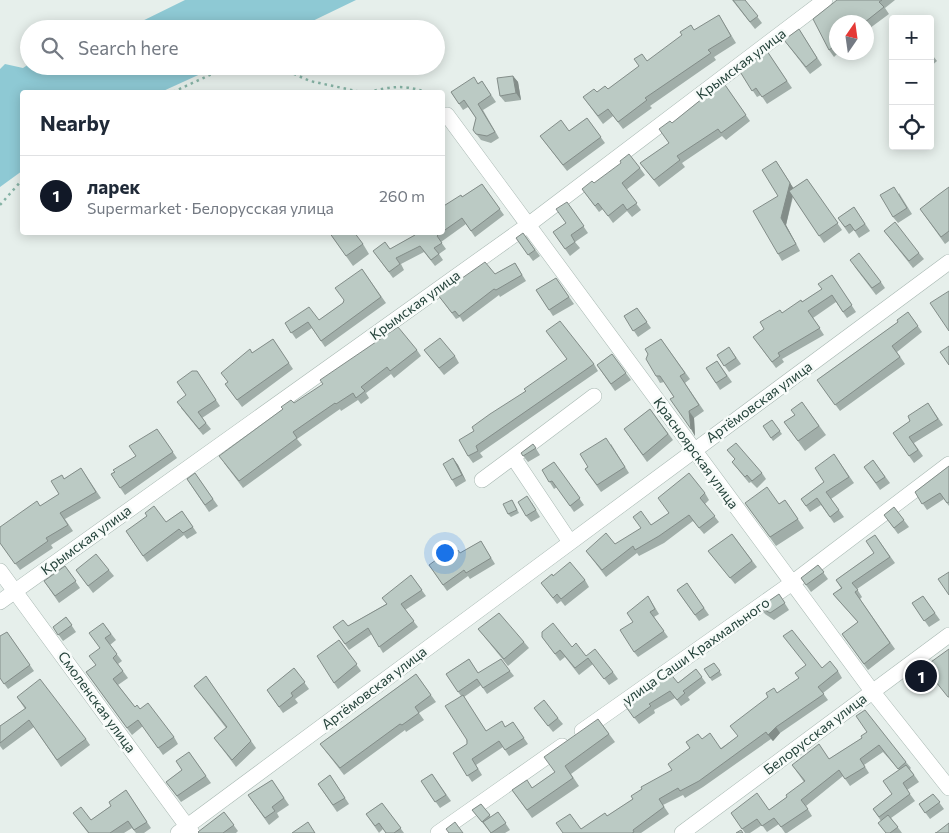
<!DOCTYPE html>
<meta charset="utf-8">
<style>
body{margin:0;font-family:Commissioner,sans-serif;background:#f2f2f3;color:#1f2937}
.controls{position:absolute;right:15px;top:15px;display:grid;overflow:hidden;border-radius:5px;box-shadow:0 2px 12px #0003}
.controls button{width:45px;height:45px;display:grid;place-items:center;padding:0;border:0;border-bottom:1px solid #e0e1e3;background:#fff;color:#1f2937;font:25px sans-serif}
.compass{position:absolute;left:829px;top:15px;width:45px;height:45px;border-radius:50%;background:#fff;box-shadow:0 2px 12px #0003;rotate:13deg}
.you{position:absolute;left:444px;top:552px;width:18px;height:18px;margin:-12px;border:4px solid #fff;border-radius:50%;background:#1a73e8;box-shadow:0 0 0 8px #1a73e833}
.badge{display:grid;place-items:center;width:32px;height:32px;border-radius:50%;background:#111827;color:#fff;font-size:16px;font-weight:700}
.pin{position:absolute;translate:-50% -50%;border:2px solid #fff;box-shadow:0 1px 5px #0006}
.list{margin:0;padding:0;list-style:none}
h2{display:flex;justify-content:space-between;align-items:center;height:65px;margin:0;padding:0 20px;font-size:21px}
h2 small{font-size:16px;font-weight:400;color:#747a83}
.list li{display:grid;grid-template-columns:32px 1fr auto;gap:15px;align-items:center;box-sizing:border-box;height:80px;padding:0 20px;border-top:1px solid #e0e1e3}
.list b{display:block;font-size:19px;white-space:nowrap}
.list p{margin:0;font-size:16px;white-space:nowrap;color:#747a83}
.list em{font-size:16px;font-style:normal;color:#747a83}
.icon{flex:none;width:28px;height:28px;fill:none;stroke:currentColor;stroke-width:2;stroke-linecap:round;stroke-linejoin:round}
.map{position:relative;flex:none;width:949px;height:833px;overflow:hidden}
.search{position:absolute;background:#fff;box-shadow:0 2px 12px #0003;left:20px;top:20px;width:425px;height:55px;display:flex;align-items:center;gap:12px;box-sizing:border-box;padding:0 18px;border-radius:28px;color:#747a83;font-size:19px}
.panel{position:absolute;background:#fff;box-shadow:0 2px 12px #0003;left:20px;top:90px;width:425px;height:145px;border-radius:5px}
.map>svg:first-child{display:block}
.water{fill:#8ec9d4}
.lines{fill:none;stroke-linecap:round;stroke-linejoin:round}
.minor-casing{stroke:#a8b8b2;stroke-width:16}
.path{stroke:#86b3a5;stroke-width:2.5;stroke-dasharray:2.5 4;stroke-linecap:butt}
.minor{stroke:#fff;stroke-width:15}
.wall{fill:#a1aea9}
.shaded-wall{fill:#838d89}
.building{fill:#bbcac4;stroke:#838d89}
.labels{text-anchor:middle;stroke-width:5;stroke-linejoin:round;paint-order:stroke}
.street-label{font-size:14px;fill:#24423a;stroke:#f7fbf9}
</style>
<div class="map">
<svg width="949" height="833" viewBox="0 0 949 833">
<rect width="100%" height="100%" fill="#e6efeb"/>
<!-- water -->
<path class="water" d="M 185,0 L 356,0 L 296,29 L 126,29 Z
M 5,64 L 23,68 L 29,64 L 29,66 L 218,66 L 161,92 L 22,92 L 22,171 L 0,187 L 0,69 Z"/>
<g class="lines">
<defs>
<path id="minor" d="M 447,115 L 872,691 L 949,788
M 513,457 L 594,396
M 482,480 L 513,457 L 570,542
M 0,571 L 192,833
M 0,602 L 528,225 L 825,0
M 582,731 L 792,583 L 949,464
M 178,833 L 949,262
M 438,833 L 562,746
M 682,833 L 949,635"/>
</defs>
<!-- minor casing -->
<use href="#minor" class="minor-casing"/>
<!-- path -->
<path class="path" d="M 276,66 L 310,81 L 361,92
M 173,92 L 229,66
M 368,92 C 391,87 402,84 426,92
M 0,205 L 22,180"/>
<!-- minor -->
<use href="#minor" class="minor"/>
</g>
<!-- wall -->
<path class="wall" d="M 732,0 L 745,0 L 762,23 L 755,29 Z
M 837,0 L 895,0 L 885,8 L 889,14 L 866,31 L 866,22 L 836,22 L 836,52 L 839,52 L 834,57 L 829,50 Z
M 719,15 L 736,43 L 714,57 L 716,60 L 650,106 L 652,108 L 623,129 L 613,116 L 603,124 L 583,97 L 608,89 L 647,61 Z
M 799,29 L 822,65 L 810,74 L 784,40 Z
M 767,51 L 792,88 L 767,104 L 761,95 L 757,97 L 739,70 Z
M 930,52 L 937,61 L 930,67 Z
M 513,76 L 518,82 L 521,100 L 505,102 L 500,96 Z
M 482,81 L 496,102 L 483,110 L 499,138 L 491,143 L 481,140 L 473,130 L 476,118 L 468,107 L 463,110 L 451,92 L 478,83 Z
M 723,82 L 750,121 L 726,140 L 722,136 L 682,163 L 685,167 L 659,187 L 640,163 L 669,144 L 672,123 Z
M 587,118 L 605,143 L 567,171 L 540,136 L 569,131 Z
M 776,161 L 793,188 L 807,179 L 842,230 L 824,243 L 793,197 L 786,225 L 800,251 L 782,261 L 778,254 L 778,196 Z
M 640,168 L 645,175 L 626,190 L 641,210 L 632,217 L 627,211 L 613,223 L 603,209 L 599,212 L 582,189 L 594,183 Z
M 482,184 L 504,215 L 475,237 L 466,224 L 441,242 L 446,249 L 439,254 L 443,260 L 435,266 L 424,252 L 401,264 L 404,270 L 393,278 L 373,251 L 390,249 L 415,235 L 413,232 L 442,232 L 442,207 L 462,197 Z
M 949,187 L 949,241 L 945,244 L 920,209 Z
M 899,193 L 912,214 L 898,223 L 893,217 Z
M 567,202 L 588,233 L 575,242 L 580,248 L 570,256 L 553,232 L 566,223 Z
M 854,207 L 870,231 L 859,238 L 854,230 L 849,234 L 838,218 Z
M 884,231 L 919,253 L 924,259 L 913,268 Z
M 329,232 L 363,244 L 369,254 L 353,266 Z
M 523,233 L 540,256 L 533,261 L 516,238 Z
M 515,263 L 526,281 L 500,297 L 499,295 L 463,322 L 460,317 L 456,319 L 438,295 L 495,274 Z
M 854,266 L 881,282 L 885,288 L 876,295 Z
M 362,269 L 386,303 L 325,347 L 312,328 L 296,339 L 285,323 L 319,320 L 343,303 Z
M 832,275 L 856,312 L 847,318 L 836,302 L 813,318 L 824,335 L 782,359 L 784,362 L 776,368 L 753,337 L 764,329 L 782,313 L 802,302 L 822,289 Z
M 556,278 L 574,304 L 553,316 L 536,290 Z
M 637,308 L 651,328 L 638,337 L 624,316 Z
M 908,312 L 922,332 L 897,352 L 905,364 L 840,411 L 817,380 L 898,322 Z
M 273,339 L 293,369 L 242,407 L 225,384 L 228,383 L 252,353 Z
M 661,339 L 690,379 L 685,383 L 704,411 L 694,418 L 695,436 L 674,397 L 664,382 L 660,383 L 656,376 Z
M 729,347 L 741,364 L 729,372 L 717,355 Z
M 417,350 L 421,356 L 394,378 L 391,374 L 366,393 L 369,398 L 361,404 L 358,400 L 341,411 L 340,409 L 297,439 L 302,445 L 243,488 L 224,463 L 283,409 L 294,403 Z
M 424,350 L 455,356 L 459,363 L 444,375 Z
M 612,354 L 631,380 L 615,391 L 597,365 Z
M 567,359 L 594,364 L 598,371 L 480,453 L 483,457 L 473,463 L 468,456 L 474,431 Z
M 717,361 L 732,382 L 720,390 L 706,368 Z
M 197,371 L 220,406 L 202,418 L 211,429 L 203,435 L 181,408 L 186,395 Z
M 802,402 L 826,435 L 805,451 L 784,422 L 795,415 Z
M 928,403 L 943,425 L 914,443 L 923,456 L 914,463 L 893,433 L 910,421 Z
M 650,409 L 673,440 L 647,462 L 624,429 Z
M 772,420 L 782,434 L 773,441 L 763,426 Z
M 157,429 L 177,458 L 125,495 L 111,474 L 136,456 Z
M 533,444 L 540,455 L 528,462 L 521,453 Z
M 611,444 L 629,473 L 601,492 L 585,469 Z
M 727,450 L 762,473 L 766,479 L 757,488 L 751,482 L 749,483 L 732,462 L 735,459 Z
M 834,454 L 854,483 L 831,499 L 844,517 L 834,523 L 821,505 L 810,512 L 801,499 L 824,482 Z
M 453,458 L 458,465 L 466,481 L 456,487 L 452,480 Z
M 873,460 L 890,483 L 880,490 L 864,467 Z
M 554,462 L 584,505 L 574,512 L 557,487 L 554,489 L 542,470 Z
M 949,466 L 949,506 L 944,499 L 927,510 L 915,492 Z
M 81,468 L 101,498 L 65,519 L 73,531 L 51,545 L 53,548 L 20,570 L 0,543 L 41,506 L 59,494 L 64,479 Z
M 195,473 L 218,506 L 209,512 L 187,479 Z
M 705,493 L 709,500 L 705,504 L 719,522 L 704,534 L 693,521 L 664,543 L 639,556 L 637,553 L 606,577 L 586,551 L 615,544 L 651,525 L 669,513 Z
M 512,500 L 519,513 L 511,517 L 508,514 Z
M 785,500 L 804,528 L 776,546 L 745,503 L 779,504 Z
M 532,503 L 540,517 L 531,522 L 526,516 Z
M 894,507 L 909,527 L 898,534 L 884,515 Z
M 182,511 L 197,533 L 187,539 L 184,535 L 147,562 L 126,531 L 166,522 Z
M 732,534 L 757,567 L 735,584 L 708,551 Z
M 875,535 L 895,563 L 857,589 L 862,597 L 860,599 L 895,649 L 868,670 L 842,634 L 858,622 L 838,600 L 833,594 L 841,588 L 836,580 L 874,553 Z
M 481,541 L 495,564 L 470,579 L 468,576 L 447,591 L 429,565 L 450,556 L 460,553 Z
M 818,565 L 828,579 L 811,592 L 801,578 Z
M 65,566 L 80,588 L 59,603 L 44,581 Z
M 76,570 L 109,570 L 114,576 L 93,593 Z
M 411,575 L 426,596 L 405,610 L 418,627 L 383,653 L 372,634 L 349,650 L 333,627 L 348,626 L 386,604 Z
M 585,580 L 589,587 L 565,606 L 561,601 L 557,604 L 541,583 Z
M 687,583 L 709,615 L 699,621 L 677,590 Z
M 779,594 L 789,610 L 774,620 L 765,614 L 760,607 Z
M 648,596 L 659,614 L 654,617 L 668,637 L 638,657 L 634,652 L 633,622 Z
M 923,596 L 940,620 L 929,627 L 912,603 Z
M 66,617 L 76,632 L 63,641 L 53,627 Z
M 103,623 L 116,640 L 110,645 L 122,661 L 118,664 L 128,678 L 118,685 L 135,707 L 140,709 L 174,737 L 178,744 L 163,755 L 143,726 L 132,735 L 86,672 L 96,665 L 100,648 Z
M 478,629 L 524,642 L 529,648 L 508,666 Z
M 7,632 L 34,671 L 8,689 L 0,678 Z
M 542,637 L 572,647 L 613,672 L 618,679 L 609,685 L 593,664 L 579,675 L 565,657 L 560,661 Z
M 339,640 L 361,671 L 338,689 L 334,683 Z
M 469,659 L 478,673 L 510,671 L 514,676 L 487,694 L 481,685 L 464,697 L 486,731 L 506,726 L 513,722 L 528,744 L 509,756 L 503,747 L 476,765 L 482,775 L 472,782 L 453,753 L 467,744 L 461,696 L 446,674 Z
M 714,663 L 722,675 L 712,681 L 704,669 Z
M 294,668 L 309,689 L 295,699 L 298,703 L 283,713 L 267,690 Z
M 822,668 L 838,671 L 842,678 L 823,693 L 828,700 L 780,733 L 773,741 L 771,739 L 703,787 L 685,798 L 683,795 L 663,805 L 669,814 L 641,833 L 563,833 L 581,829 L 607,816 L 633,799 L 672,770 L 690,748 L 702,739 L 721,748 L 737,737 L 777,693 Z
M 696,669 L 706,683 L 688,697 L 690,700 L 681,706 L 675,698 L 654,710 L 655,713 L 639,724 L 624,704 L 678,683 Z
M 416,674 L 436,702 L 419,713 L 424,720 L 406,732 L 405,730 L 344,775 L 320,744 Z
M 206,676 L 256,748 L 236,767 L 214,738 L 226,728 L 194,686 Z
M 17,697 L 86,739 L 90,745 L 61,767 L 34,727 L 3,750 L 0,746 L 0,726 L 25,709 Z
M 534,708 L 558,718 L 563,724 L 553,732 Z
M 598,719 L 615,742 L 571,774 L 579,786 L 532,818 L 512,790 L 532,788 L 555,772 Z
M 867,732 L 906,762 L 911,768 L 910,769 L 919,782 L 907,790 L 915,801 L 891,818 L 902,833 L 886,833 L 881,821 L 873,809 L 892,794 L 899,770 L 883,752 L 864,765 L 869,773 L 850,786 L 843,776 L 806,806 L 812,816 L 787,833 L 785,833 L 779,824 L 767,832 L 762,825 L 750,833 L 745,833 L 731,813 L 769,810 L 787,797 L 804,782 L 792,765 L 829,759 L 862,738 Z
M 189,752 L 211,783 L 181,802 L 166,782 L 182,770 Z
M 432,774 L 451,801 L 440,808 L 421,781 Z
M 330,775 L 349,804 L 337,812 L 318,784 Z
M 272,780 L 289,805 L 277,813 L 279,817 L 269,825 L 248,795 Z
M 126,790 L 151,828 L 144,833 L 136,833 L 132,828 L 124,833 L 88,833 L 73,813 L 91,820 L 111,806 Z
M 933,794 L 944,809 L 930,819 L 919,804 Z
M 382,803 L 404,833 L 386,833 L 383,829 L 379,833 L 366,814 Z
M 481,804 L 491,817 L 498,812 L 510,830 L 505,833 L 491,833 L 472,810 Z
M 224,812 L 238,831 L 236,833 L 199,833 Z"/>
<!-- shaded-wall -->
<path class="shaded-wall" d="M 513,76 L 518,82 L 521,100 L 516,93 Z
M 776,161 L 794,189 L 786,225 L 800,251 L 796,244 L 781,218 Z
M 689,411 L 694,418 L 695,436 L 691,429 Z
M 453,458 L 458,465 L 466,481 L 462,475 Z
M 776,727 L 780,733 L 773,741 L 768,735 Z"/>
<!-- building -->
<path class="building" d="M 733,0 L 745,0 L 758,16 L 750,22 Z
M 837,0 L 882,0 L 879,2 L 884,7 L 865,22 L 836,22 L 836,45 L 829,50 L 813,19 Z
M 719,15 L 731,36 L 708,50 L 711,53 L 645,98 L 647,100 L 618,122 L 608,109 L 598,116 L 583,97 L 594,89 L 597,92 L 605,86 L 608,89 L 639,66 L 634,59 L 642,54 L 647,61 L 682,35 L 680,32 L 691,25 L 694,30 Z
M 799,29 L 817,58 L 806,67 L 784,40 Z
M 767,51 L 787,81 L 762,97 L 756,88 L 752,91 L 739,70 Z
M 513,76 L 516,93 L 500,96 L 497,78 Z
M 474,77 L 478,84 L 482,81 L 491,95 L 478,104 L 495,132 L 487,136 L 476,134 L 473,130 L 476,118 L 464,100 L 459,104 L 451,92 Z
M 723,82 L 746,115 L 721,133 L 718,129 L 677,156 L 680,160 L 654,180 L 640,163 L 669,143 L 659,129 L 670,121 L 672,123 Z
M 587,118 L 601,137 L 563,165 L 540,136 L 561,120 L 569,131 Z
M 629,154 L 640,168 L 622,183 L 637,203 L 627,210 L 623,204 L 608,216 L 598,203 L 595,206 L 582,189 L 592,181 L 594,183 L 621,163 L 620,161 Z
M 776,161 L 790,183 L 781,218 L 796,244 L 778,254 L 753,211 L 778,196 L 762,170 Z
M 807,179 L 838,223 L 819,236 L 789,191 Z
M 482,184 L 500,209 L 471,231 L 462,218 L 442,232 L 442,207 L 461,195 L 462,197 Z
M 894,187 L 907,208 L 893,217 L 880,195 Z
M 949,187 L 949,231 L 941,237 L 920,209 L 938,195 Z
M 567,202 L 584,226 L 571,235 L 575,242 L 565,249 L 553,232 L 566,223 L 556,209 Z
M 854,207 L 865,224 L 855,231 L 850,224 L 845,227 L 838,218 Z
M 895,222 L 919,253 L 909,261 L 884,231 Z
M 329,232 L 354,232 L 363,244 L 346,256 Z
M 413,232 L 441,232 L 437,236 L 442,243 L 434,248 L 439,254 L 431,260 L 420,246 L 396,258 L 400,264 L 389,272 L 373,251 L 385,242 L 390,249 L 415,235 Z
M 523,233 L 535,250 L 528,255 L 516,238 Z
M 859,253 L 881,282 L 872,288 L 850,260 Z
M 485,262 L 495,274 L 515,263 L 522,275 L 496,290 L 494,289 L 459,316 L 455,311 L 452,313 L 438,295 Z
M 362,269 L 381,297 L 321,341 L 308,322 L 291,333 L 285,323 L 309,307 L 319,320 L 343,303 L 344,300 L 335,288 Z
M 832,275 L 852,305 L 843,312 L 832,295 L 808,311 L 820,328 L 778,353 L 780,356 L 772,362 L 753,337 L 764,329 L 760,322 L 780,310 L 782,313 L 801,300 L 802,302 L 822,289 L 818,284 Z
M 556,278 L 569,297 L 549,310 L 536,290 Z
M 949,291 L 949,331 L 930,303 Z
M 637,308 L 647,322 L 633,331 L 624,316 Z
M 908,312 L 918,326 L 892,346 L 900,357 L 835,405 L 817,380 L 898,322 L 897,320 Z
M 560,321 L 594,364 L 476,446 L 478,451 L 468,456 L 459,440 L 474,431 L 472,427 L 490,414 L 526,391 L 524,389 L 567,359 L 546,331 Z
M 398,327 L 417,350 L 390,371 L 387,367 L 361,387 L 365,391 L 356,398 L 353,393 L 336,404 L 335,403 L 293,432 L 297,438 L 239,481 L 219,456 L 283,409 L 281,407 L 291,400 L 294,403 L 323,384 L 320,380 Z
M 440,338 L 455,356 L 439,368 L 424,350 Z
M 273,339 L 289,363 L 237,400 L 225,384 L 228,382 L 221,373 L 250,349 L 252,353 Z
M 661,339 L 685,373 L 680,376 L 699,405 L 689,411 L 691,429 L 670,399 L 674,397 L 660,376 L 656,376 L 646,359 L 648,354 L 645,349 Z
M 949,346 L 949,365 L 940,352 Z
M 729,347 L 736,358 L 724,366 L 717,355 Z
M 612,354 L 626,373 L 611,384 L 597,365 Z
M 717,361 L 727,376 L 716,383 L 706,368 Z
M 192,371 L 197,371 L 216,400 L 198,412 L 206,423 L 199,429 L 177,402 L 186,395 L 177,382 Z
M 802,402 L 819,426 L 798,441 L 784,422 L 795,415 L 791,410 Z
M 928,403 L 938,419 L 909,437 L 918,450 L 909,456 L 893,433 L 910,421 L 908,416 Z
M 650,409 L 668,434 L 643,455 L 624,429 Z
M 772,420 L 780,431 L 771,438 L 763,426 Z
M 157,429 L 173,452 L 120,488 L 111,474 L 115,472 L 113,470 L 136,456 L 129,446 Z
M 606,438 L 625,467 L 597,485 L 585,469 L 588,467 L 580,454 Z
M 736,443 L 762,473 L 752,481 L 747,475 L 745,477 L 732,462 L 735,459 L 727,450 Z
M 533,444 L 536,448 L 523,456 L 521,453 Z
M 834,454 L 849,477 L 826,492 L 839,510 L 830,517 L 817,498 L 806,506 L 801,499 L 824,482 L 815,468 Z
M 453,458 L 462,475 L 452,480 L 443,464 Z
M 873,460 L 885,477 L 876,483 L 864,467 Z
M 554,462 L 580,498 L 570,506 L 552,481 L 549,482 L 542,470 Z
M 949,466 L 949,502 L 947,503 L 940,493 L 922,504 L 915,492 Z
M 81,468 L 96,492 L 60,513 L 68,525 L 46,538 L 48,541 L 15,564 L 0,543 L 0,527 L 37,501 L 40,506 L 59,494 L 51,481 L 62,475 L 64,479 Z
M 195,473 L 213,499 L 205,505 L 187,479 Z
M 689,473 L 705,493 L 700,498 L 715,516 L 699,528 L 689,515 L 659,536 L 635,550 L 633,546 L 602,570 L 586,551 L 606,533 L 615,544 L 641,528 L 633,517 L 641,511 L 651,525 L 669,513 L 658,498 Z
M 767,487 L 779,504 L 785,500 L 798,519 L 770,537 L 745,503 Z
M 527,496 L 536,510 L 526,516 L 518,502 Z
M 512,500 L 517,510 L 508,514 L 503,504 Z
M 154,506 L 166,522 L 182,511 L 193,527 L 183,533 L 179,529 L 143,556 L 126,531 L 147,516 L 145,513 Z
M 894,507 L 904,520 L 894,528 L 884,515 Z
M 732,534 L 752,561 L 730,578 L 708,551 Z
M 875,535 L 890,557 L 852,583 L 858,590 L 855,592 L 890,643 L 864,664 L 842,634 L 858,622 L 833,594 L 842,588 L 836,580 L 874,553 L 866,541 Z
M 481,541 L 491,558 L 466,573 L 464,570 L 443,585 L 429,565 L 447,552 L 450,556 L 458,550 L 460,553 Z
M 96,554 L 109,570 L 88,586 L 76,570 Z
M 570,562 L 585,580 L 561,599 L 557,594 L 553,598 L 541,583 L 552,574 L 553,576 Z
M 818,565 L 824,572 L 806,585 L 801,578 Z
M 65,566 L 76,581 L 55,596 L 44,581 Z
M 949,572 L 949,595 L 938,579 Z
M 411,575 L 422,590 L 401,604 L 414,621 L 379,647 L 368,628 L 345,644 L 333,627 L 343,620 L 348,626 L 387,604 L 382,598 Z
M 687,583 L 704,608 L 695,615 L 677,590 Z
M 779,594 L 785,603 L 770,613 L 760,607 Z
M 648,596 L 655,609 L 650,612 L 664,631 L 634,652 L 620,630 L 633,622 L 627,613 Z
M 923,596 L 935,613 L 924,621 L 912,603 Z
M 499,613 L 524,642 L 504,659 L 478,629 Z
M 66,617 L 72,625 L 58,635 L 53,627 Z
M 103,623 L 111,634 L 105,638 L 117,654 L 113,658 L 123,671 L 113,679 L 135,707 L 137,705 L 140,709 L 148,703 L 174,737 L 158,748 L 138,720 L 127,728 L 86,672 L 96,665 L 89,656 L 100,648 L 89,633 Z
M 553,623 L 572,647 L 576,643 L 586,656 L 595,649 L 613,672 L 604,679 L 588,658 L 575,668 L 560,650 L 555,654 L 542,637 L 542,632 Z
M 792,630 L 822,668 L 830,661 L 838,671 L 818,687 L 824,694 L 776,727 L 768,735 L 766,732 L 699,781 L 680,791 L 678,788 L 659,799 L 664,807 L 633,830 L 634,832 L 632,833 L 563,833 L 556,823 L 570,814 L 581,829 L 605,813 L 607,816 L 633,799 L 631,796 L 642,789 L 641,787 L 672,770 L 668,764 L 690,748 L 686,742 L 698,734 L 702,739 L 710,733 L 721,749 L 738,736 L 730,726 L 768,697 L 766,693 L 774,688 L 777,693 L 799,678 L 795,673 L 806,665 L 783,636 Z
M 7,632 L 30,665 L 4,684 L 0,678 L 0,636 Z
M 339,640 L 357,664 L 334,683 L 317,656 Z
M 949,649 L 949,697 L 948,697 L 924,667 Z
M 469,659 L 478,673 L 501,659 L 510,671 L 483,688 L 477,679 L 458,692 L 446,674 Z
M 714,663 L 720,671 L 710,678 L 704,669 Z
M 294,668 L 305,682 L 291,693 L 293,696 L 279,707 L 267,690 Z
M 696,669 L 702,677 L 683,691 L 685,693 L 677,700 L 670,691 L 649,704 L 651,706 L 634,718 L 624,704 L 669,672 L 678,683 Z
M 416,674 L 431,695 L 415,707 L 419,713 L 402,725 L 400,724 L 340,768 L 320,744 Z
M 206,676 L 251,741 L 232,760 L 214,738 L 227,727 L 194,686 Z
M 40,679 L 86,739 L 57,760 L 29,720 L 0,743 L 0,726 L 26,708 L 17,697 Z
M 463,695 L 486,731 L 502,721 L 505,727 L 513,722 L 524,738 L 505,750 L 499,741 L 472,759 L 478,769 L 467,776 L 453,753 L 467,744 L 467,740 L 445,706 Z
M 544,700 L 558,718 L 548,726 L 534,708 Z
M 865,710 L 906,762 L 898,769 L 879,745 L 860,759 L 865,767 L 845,779 L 839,770 L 801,800 L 808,809 L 781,827 L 774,818 L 762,826 L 757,819 L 742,829 L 731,813 L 757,793 L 769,810 L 787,797 L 786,795 L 805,781 L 792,765 L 819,744 L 829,759 L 862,738 L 861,736 L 867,732 L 856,716 Z
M 598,719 L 609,734 L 565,766 L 573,778 L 527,810 L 512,790 L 527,780 L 532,788 L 555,772 L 544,757 Z
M 189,752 L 206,776 L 177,796 L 166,782 L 182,770 L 176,761 Z
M 906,765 L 914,775 L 903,783 L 910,794 L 879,817 L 873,809 L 892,794 L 883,781 Z
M 432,774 L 446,795 L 435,802 L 421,781 Z
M 330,775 L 345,798 L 333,805 L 318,784 Z
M 272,780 L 284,798 L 272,807 L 275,811 L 265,818 L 248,795 Z
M 126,790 L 147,822 L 134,830 L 128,821 L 110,833 L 89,833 L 73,813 L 81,807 L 91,820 L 111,806 L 109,802 Z
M 933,794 L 940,802 L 925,813 L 919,804 Z
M 382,803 L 401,828 L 394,833 L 386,833 L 379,823 L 375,826 L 366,814 Z
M 481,804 L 490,815 L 482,822 L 472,810 Z
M 224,812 L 234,825 L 223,833 L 199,833 L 198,832 Z
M 498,812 L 506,823 L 491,833 L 483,822 Z
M 888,815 L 898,827 L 890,833 L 886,833 L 878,823 Z
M 308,822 L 315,833 L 292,833 Z
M 455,822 L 463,833 L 449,833 L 446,829 Z
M 949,823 L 949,833 L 935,833 L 936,833 Z
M 741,830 L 743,833 L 736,833 Z"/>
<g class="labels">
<!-- street labels -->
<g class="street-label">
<text transform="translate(741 64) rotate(-37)" y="5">Крымская улица</text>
<text transform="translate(415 305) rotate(-36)" y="5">Крымская улица</text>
<text transform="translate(759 402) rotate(-36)" y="5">Артёмовская улица</text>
<text transform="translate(696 453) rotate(54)" y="5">Красноярская улица</text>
<text transform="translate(86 540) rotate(-36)" y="5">Крымская улица</text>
<text transform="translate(696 651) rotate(-35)" y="5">улица Саши Крахмального</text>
<text transform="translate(374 688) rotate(-37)" y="5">Артёмовская улица</text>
<text transform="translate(97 702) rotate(54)" y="5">Смоленская улица</text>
<text transform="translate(815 734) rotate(-37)" y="5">Белорусская улица</text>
</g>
</g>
</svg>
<div class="controls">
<button>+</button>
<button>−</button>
<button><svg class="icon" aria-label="locate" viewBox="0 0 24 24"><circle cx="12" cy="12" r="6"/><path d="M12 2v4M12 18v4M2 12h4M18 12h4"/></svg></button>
</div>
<svg class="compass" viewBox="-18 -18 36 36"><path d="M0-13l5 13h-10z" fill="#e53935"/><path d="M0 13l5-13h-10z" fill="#747a83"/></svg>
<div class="you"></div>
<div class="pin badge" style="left:921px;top:676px">1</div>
<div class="search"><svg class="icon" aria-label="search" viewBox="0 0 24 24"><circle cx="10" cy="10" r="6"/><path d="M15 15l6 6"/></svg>Search here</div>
<section class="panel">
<h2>Nearby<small></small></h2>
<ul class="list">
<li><span class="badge">1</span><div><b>ларек</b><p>Supermarket · Белорусская улица</p></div><em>260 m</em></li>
</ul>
</section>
</div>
